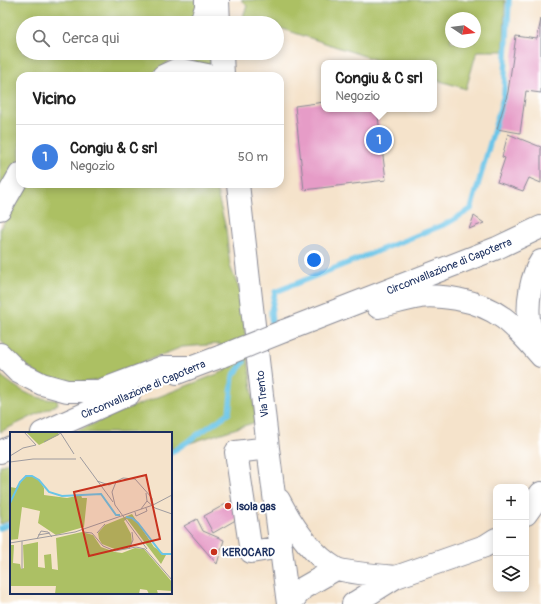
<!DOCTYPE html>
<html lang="it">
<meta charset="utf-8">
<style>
body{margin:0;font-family:Pangolin,sans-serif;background:#f6f6f6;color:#222}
.controls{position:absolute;right:12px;bottom:12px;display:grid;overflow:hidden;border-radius:8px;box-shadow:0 2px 10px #0003}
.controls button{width:36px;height:36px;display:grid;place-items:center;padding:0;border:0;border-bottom:1px solid #e0e0e0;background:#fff;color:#222;font:20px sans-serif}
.compass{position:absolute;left:445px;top:12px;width:36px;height:36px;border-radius:50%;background:#fff;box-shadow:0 2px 10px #0003;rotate:103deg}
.you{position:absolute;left:314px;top:260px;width:14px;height:14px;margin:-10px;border:3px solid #fff;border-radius:50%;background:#1a73e8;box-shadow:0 0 0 6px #1a73e833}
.badge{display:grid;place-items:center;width:26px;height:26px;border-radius:50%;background:#0f766e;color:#fff;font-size:13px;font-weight:700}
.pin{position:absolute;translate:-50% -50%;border:2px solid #fff;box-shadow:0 1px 4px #0006}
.popup{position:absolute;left:321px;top:60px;width:116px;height:52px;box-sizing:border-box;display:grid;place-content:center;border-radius:8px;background:#fff;filter:drop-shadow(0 1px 3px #0005);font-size:13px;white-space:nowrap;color:#767676}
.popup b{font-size:15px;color:#222}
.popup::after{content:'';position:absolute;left:50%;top:100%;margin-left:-8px;border:8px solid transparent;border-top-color:#fff}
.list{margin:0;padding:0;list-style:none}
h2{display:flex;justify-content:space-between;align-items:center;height:52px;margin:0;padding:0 16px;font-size:17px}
h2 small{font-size:13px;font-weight:400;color:#767676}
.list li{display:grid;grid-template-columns:26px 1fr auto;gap:12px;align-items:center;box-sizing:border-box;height:64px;padding:0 16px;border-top:1px solid #e0e0e0}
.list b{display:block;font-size:15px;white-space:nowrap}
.list p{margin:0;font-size:13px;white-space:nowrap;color:#767676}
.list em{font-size:13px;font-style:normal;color:#767676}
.icon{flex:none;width:22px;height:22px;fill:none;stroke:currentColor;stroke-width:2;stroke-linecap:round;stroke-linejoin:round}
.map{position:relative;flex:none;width:541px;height:604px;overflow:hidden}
.search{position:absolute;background:#fff;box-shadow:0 2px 10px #0003;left:16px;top:16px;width:268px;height:44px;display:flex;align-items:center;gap:10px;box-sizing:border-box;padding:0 14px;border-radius:22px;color:#767676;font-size:15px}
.panel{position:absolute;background:#fff;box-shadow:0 2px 10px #0003;left:16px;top:72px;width:268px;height:116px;border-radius:12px}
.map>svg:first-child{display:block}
.green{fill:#acc064;stroke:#647861;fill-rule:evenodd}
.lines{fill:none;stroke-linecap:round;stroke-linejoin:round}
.stream{stroke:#6ac5e8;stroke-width:5.5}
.building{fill:#e69cc7}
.minor-casing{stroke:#888994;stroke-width:24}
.minor{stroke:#fff;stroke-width:22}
.minor-bridge-casing{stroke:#888994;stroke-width:24;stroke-linecap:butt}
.minor-bridge{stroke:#fff;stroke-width:22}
.poi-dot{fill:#c8321e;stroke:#fff;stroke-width:1.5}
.labels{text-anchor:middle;stroke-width:4;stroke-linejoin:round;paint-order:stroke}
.street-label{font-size:11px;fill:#1b2f5e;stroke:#fff}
.poi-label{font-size:11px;font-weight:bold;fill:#1b2f5e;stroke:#fff;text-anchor:start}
.inset-river{fill:none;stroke:#6ac5e8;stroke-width:2}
.inset-road{fill:none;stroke:#9e9b9f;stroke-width:1}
.view{fill:#c8321e;fill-opacity:0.15;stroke:#c8321e;stroke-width:2}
.inset-edge{fill:none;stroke:#1b2f5e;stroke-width:2}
</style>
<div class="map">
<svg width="541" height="604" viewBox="0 0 541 604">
<rect width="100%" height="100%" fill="#fff"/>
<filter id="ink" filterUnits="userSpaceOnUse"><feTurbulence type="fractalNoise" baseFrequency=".025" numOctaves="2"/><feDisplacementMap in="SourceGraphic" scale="8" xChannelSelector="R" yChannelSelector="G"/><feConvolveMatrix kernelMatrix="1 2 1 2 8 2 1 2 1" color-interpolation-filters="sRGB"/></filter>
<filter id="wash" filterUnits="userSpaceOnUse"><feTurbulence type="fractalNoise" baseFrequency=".012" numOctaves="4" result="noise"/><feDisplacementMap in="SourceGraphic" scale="16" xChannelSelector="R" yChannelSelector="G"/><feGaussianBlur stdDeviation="0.9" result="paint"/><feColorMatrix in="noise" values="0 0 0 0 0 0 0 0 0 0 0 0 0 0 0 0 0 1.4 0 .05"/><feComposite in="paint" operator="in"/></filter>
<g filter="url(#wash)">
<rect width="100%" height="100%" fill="#f5e3cb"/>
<!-- green -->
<path class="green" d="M 0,0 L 200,0 L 193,23 L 23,23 L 23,53 L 179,53 L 156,72 L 146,76 L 20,76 L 20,157 L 0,190 Z
M 241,0 L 505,0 L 504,51 L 477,51 L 466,89 L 434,79 L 434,63 L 385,63 L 277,27 L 277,23 L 263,23 L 243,16 L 247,6 ZM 451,18 L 475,18 L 475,42 L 451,42 Z
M 199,53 L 209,53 L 211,68 L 193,62 Z
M 29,184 L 215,184 L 226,229 L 230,266 L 240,291 L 256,422 L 171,449 L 171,433 L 73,433 L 117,413 L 225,371 L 220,344 L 182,347 L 98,380 L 74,384 L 45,380 L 7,350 L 0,338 L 0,229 Z
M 0,375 C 19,390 32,399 57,400 L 58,404 L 0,432 Z
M 11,461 L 11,520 L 0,524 L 0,466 Z"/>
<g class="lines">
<!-- stream -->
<path class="stream" d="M 272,325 L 271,312 L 275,292 L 448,223 L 471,209 L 504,95 L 509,0
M 171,453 L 229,413 L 233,376 L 244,362
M 0,528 L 11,524"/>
</g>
<g id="blocks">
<!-- building -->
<path class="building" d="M 541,19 L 541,93 L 526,91 L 520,133 L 497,129 L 508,92 L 516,36 L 537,39 Z
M 324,102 L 324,109 L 377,109 L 386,180 L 304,190 L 295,106 Z
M 508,134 L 541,147 L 541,183 L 529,178 L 523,191 L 497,182 L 505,158 L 502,157 Z
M 474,216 L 484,223 L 469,229 Z
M 237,498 L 246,514 L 213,533 L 204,516 Z
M 197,519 L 203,531 L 224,540 L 217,564 L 184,526 Z"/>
</g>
</g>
<g filter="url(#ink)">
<use href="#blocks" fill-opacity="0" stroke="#888994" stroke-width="1"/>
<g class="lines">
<defs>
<path id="minor" d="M 218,0 L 219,23
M 201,23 L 206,7 L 206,0
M 222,53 L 223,76
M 163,76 L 178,69 L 212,76
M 238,184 L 268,448 L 288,604
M 0,209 L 20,174
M 378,307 C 392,304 406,299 420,297 C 432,295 445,297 457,299 C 499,307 514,325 541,356
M 284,331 L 497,248 L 541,227
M 539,347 C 536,338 530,328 529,320 C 527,301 531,276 541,261
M 0,354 L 18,372 L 42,384 L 67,391 L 99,391 L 163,367 L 190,367
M 177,373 L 222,356
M 42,433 L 129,394
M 268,448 L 236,452 L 251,552 L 281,547
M 0,452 L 11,447
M 279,500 C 292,525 310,553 335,568 C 342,572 385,576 396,577
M 526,514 L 541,493
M 290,604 L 303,588 L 336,569
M 353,604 L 396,577 L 485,546 L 496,539"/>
</defs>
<!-- minor casing -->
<use href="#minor" class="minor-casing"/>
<!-- minor -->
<use href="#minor" class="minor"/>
<defs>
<path id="minor-bridge" d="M 222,356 L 284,331"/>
</defs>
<!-- minor-bridge casing -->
<use href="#minor-bridge" class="minor-bridge-casing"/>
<!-- minor-bridge -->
<use href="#minor-bridge" class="minor-bridge"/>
</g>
</g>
<!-- markers -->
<g class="poi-dot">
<circle cx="228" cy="506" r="4"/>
<circle cx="214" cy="552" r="4"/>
</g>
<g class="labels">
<!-- street labels -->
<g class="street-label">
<text transform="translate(449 266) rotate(-22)" y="4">Circonvallazione di Capoterra</text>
<text transform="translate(143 389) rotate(-23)" y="4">Circonvallazione di Capoterra</text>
<text transform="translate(262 394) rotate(-96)" y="4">Via Trento</text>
</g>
<!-- poi labels -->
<g class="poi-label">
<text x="236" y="510">Isola gas</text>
<text x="222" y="556">KEROCARD</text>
</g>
</g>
<!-- overview -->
<g transform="translate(10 432)">
<rect width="162" height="162" fill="#f5e3cb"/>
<path d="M 16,0 L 48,0 L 49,3 L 29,13 ZM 15,45 L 24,45 L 30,49 L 34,56 L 34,63 L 57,66 L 71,63 L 72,66 L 77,66 L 74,95 L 46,103 L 28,91 L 30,79 L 12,75 L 8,107 L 0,108 L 0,55 L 6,56 ZM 122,82 L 144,115 L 156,123 L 151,132 L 117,87 L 114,89 L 121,102 L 122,111 L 117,117 L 107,118 L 92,112 L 89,107 L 88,101 L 95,93 ZM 72,100 L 83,103 L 91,115 L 105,120 L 112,121 L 125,116 L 134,117 L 162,150 L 162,159 L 147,158 L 148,162 L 139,162 L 137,158 L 130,157 L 129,162 L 45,162 L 46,154 L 0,154 L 0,113 L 4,113 L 3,131 L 10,132 L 11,137 L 14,136 L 13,113 L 28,110 L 28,135 L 35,136 L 34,123 L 41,122 L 42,137 L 48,138 L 46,106 Z" fill="#acc064"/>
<path class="inset-river" d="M 0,71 L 10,50 L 16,44 L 22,44 L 29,48 L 39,60 L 52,64 L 91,62 L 106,83 L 110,83M 116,85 L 122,86 L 128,91 L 152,122 L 162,122"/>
<path class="inset-road" d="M 50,0 L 64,22M 34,10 L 51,1M 0,24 L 13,16 L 26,13 L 14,0M 70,25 L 103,70M 0,30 L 23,27 L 66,27M 87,49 L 99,53 L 113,46 L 125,47 L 142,66 L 143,73M 106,50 L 102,60 L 105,73 L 137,117M 137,69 L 145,76 L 162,82M 131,77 L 137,69 L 136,61M 125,80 L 126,84 L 137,79 L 136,76M 73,100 L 82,101 L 93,114 L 105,119 L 126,115 L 135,117 L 162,148M 87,101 L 95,92M 28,103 L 40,101M 27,107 L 31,99 L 38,100 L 42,105M 12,109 L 12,137M 0,111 L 65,100 L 143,73 L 162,63M 119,117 L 123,108 L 122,100"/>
<path class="view" d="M 136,43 L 150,107 L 79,124 L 64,60 Z"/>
<rect width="162" height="162" class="inset-edge"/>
</g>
</svg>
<div class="controls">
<button>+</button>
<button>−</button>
<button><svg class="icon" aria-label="layers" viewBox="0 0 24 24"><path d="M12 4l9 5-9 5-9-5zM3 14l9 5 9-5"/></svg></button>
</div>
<svg class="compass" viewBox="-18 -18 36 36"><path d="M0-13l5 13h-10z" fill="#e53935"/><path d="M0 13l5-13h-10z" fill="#767676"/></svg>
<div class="you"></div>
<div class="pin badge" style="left:379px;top:140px;background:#3f7fe0">1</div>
<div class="popup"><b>Congiu &amp; C srl</b>Negozio</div>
<div class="search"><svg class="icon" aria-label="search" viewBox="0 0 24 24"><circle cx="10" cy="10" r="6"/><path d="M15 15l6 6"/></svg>Cerca qui</div>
<section class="panel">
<h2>Vicino<small></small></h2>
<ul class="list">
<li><span class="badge" style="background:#3f7fe0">1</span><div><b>Congiu &amp; C srl</b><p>Negozio</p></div><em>50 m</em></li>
</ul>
</section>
</div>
